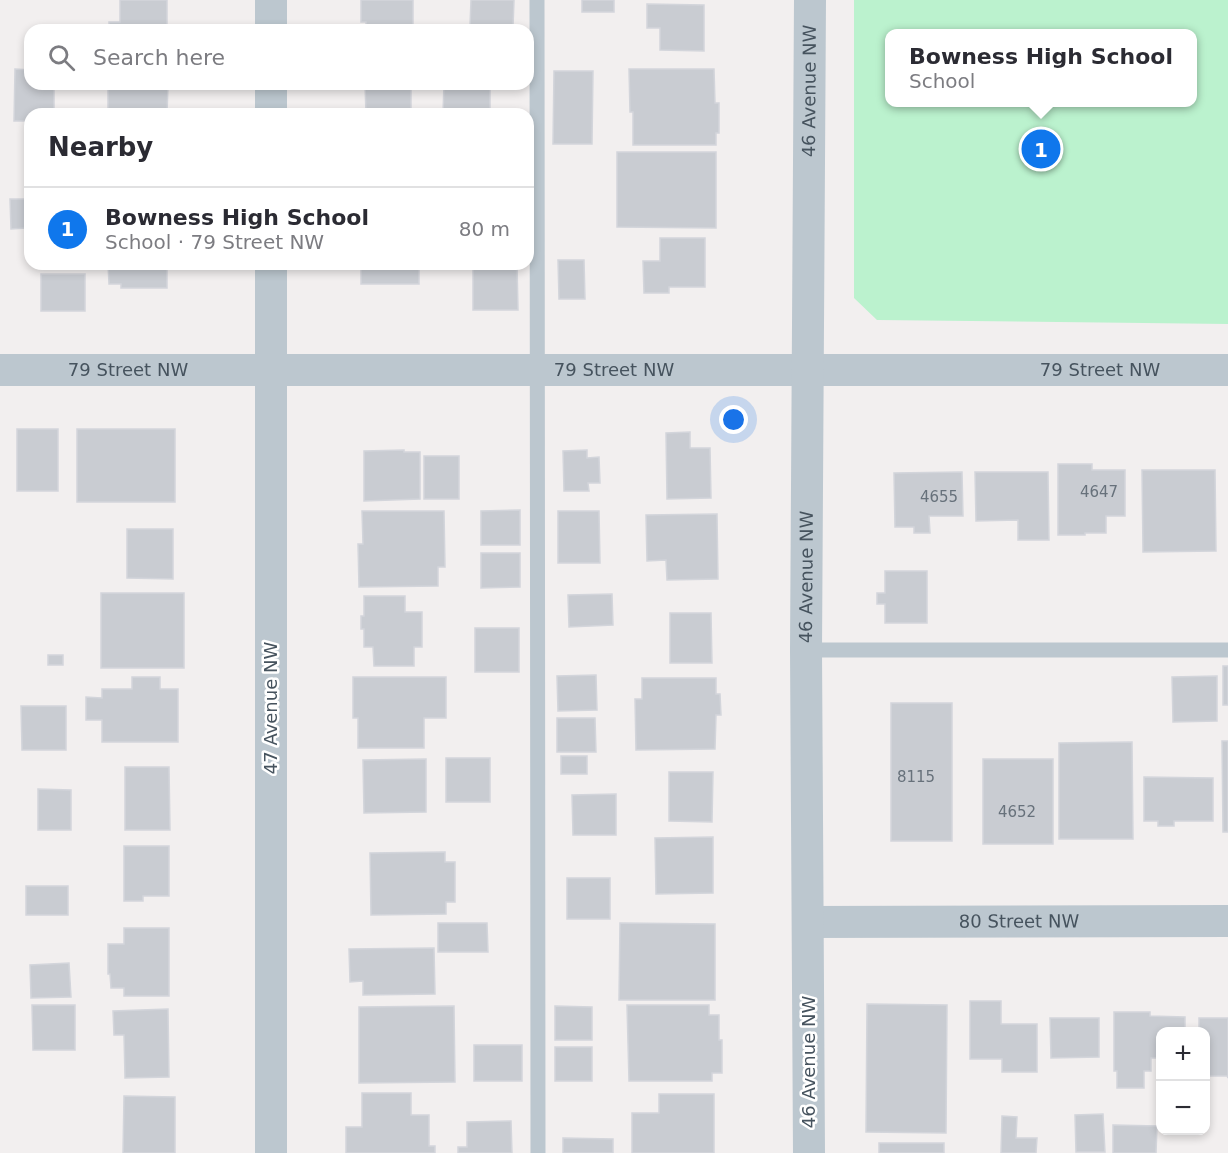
<!DOCTYPE html>
<meta charset="utf-8">
<style>
body{margin:0;font-family:"DejaVu Sans",sans-serif;background:#f7f7f7;color:#2b2b33}
.controls{position:absolute;right:18px;bottom:18px;display:grid;overflow:hidden;border-radius:12px;box-shadow:0 3px 9px #0003}
.controls button{width:54px;height:54px;display:grid;place-items:center;padding:0;border:0;border-bottom:2px solid #e1e1e2;background:#fff;color:#2b2b33;font:30px sans-serif}
.you{position:absolute;left:734px;top:420px;width:21px;height:21px;margin:-15px;border:4px solid #fff;border-radius:50%;background:#1a73e8;box-shadow:0 0 0 9px #1a73e833}
.badge{display:grid;place-items:center;width:39px;height:39px;border-radius:50%;background:#0f77ec;color:#fff;font-size:20px;font-weight:700}
.pin{position:absolute;translate:-50% -50%;border:3px solid #fff;box-shadow:0 2px 6px #0006}
.popup{position:absolute;left:885px;top:29px;width:312px;height:78px;box-sizing:border-box;display:grid;place-content:center;border-radius:12px;background:#fff;filter:drop-shadow(0 2px 4px #0005);font-size:20px;white-space:nowrap;color:#7c7c81}
.popup b{font-size:22px;color:#2b2b33}
.popup::after{content:'';position:absolute;left:50%;top:100%;margin-left:-12px;border:12px solid transparent;border-top-color:#fff}
.list{margin:0;padding:0;list-style:none}
h2{display:flex;justify-content:space-between;align-items:center;height:78px;margin:0;padding:0 24px;font-size:26px}
h2 small{font-size:20px;font-weight:400;color:#7c7c81}
.list li{display:grid;grid-template-columns:39px 1fr auto;gap:18px;align-items:center;box-sizing:border-box;height:84px;padding:0 24px;border-top:2px solid #e1e1e2}
.list b{display:block;font-size:22px;white-space:nowrap}
.list p{margin:0;font-size:20px;white-space:nowrap;color:#7c7c81}
.list em{font-size:20px;font-style:normal;color:#7c7c81}
.icon{flex:none;width:33px;height:33px;fill:none;stroke:currentColor;stroke-width:2;stroke-linecap:round;stroke-linejoin:round}
.map{position:relative;flex:none;width:1228px;height:1153px;overflow:hidden}
.search{position:absolute;background:#fff;box-shadow:0 3px 9px #0003;left:24px;top:24px;width:510px;height:66px;display:flex;align-items:center;gap:15px;box-sizing:border-box;padding:0 21px;border-radius:18px;color:#7c7c81;font-size:22px}
.panel{position:absolute;background:#fff;box-shadow:0 3px 9px #0003;left:24px;top:108px;width:510px;height:162px;border-radius:18px}
.map>svg:first-child{display:block}
.green{fill:#bbf2ce;fill-rule:evenodd}
.building{fill:#c9ccd2;stroke:#d3d5db;stroke-width:1.5}
.lines{fill:none;stroke-linecap:round;stroke-linejoin:round}
.lane{stroke:#bcc7cf;stroke-width:15}
.street{stroke:#bcc7cf;stroke-width:32}
.labels{text-anchor:middle;stroke-width:5;stroke-linejoin:round;paint-order:stroke}
.number-label{font-size:15px;fill:#67717b}
.street-label{font-size:18px;fill:#46535e;stroke:#fff}
</style>
<div class="map">
<svg width="1228" height="1153" viewBox="0 0 1228 1153">
<rect width="100%" height="100%" fill="#f2efef"/>
<!-- green -->
<path class="green" d="M 854,0 L 1228,0 L 1228,324 L 877,320 L 854,298 ZM 890,33 L 1192,33 L 1192,102 L 890,102 Z"/>
<!-- building -->
<path class="building" d="M 120,0 L 167,0 L 167,30 L 109,30 L 109,22 L 120,22 Z
M 361,0 L 413,0 L 413,30 L 366,30 L 366,22 L 361,22 Z
M 471,0 L 514,0 L 513,27 L 470,26 Z
M 582,0 L 614,0 L 614,12 L 582,12 Z
M 647,4 L 704,5 L 704,51 L 660,50 L 660,28 L 647,28 Z
M 27,34 L 30,34 L 30,56 L 27,56 Z
M 15,69 L 30,70 L 30,84 L 54,84 L 54,110 L 41,110 L 41,114 L 30,114 L 30,121 L 14,121 Z
M 629,69 L 714,69 L 715,103 L 719,103 L 719,133 L 716,133 L 716,145 L 633,145 L 633,112 L 630,112 Z
M 554,71 L 593,71 L 592,144 L 553,144 Z
M 365,84 L 411,84 L 411,114 L 366,114 Z
M 444,84 L 490,84 L 490,114 L 443,114 Z
M 121,85 L 168,85 L 167,114 L 108,114 L 108,89 L 121,89 Z
M 617,152 L 716,152 L 716,228 L 617,227 Z
M 10,199 L 25,199 L 26,228 L 11,229 Z
M 660,238 L 705,238 L 705,287 L 669,287 L 669,293 L 644,293 L 643,261 L 660,261 Z
M 558,260 L 584,260 L 585,299 L 559,299 Z
M 108,264 L 167,264 L 167,288 L 121,288 L 121,284 L 109,284 Z
M 361,264 L 419,264 L 419,284 L 361,284 Z
M 517,264 L 518,310 L 473,310 L 473,265 Z
M 41,274 L 85,274 L 85,311 L 41,311 Z
M 17,429 L 58,429 L 58,491 L 17,491 Z
M 77,429 L 175,429 L 175,502 L 77,502 Z
M 690,432 L 690,448 L 710,448 L 711,498 L 667,499 L 666,433 Z
M 404,450 L 404,452 L 420,452 L 420,499 L 364,501 L 364,451 Z
M 587,450 L 587,458 L 599,457 L 600,483 L 588,483 L 589,491 L 564,491 L 563,451 Z
M 424,456 L 459,456 L 459,499 L 424,499 Z
M 1058,464 L 1092,464 L 1092,470 L 1125,470 L 1125,516 L 1106,516 L 1106,533 L 1085,533 L 1085,535 L 1058,535 Z
M 1142,470 L 1215,470 L 1216,551 L 1143,552 Z
M 962,472 L 963,516 L 929,516 L 930,533 L 914,533 L 914,527 L 895,527 L 894,473 Z
M 975,472 L 1048,472 L 1049,540 L 1018,540 L 1018,520 L 976,521 Z
M 520,510 L 520,545 L 481,545 L 481,511 Z
M 362,511 L 444,511 L 445,567 L 438,567 L 438,586 L 359,587 L 358,544 L 363,544 Z
M 558,511 L 599,511 L 600,563 L 558,563 Z
M 717,514 L 718,579 L 667,580 L 666,560 L 647,561 L 646,515 Z
M 127,529 L 173,529 L 173,579 L 127,578 Z
M 481,553 L 520,553 L 520,587 L 481,588 Z
M 885,571 L 927,571 L 927,623 L 885,623 L 885,604 L 877,604 L 877,593 L 885,593 Z
M 101,593 L 184,593 L 184,668 L 101,668 Z
M 612,594 L 613,625 L 569,627 L 568,595 Z
M 364,596 L 405,596 L 405,612 L 422,612 L 422,647 L 414,647 L 414,666 L 374,666 L 373,647 L 364,647 L 364,629 L 361,629 L 361,616 L 364,616 Z
M 670,613 L 711,613 L 712,663 L 670,663 Z
M 475,628 L 519,628 L 519,672 L 475,672 Z
M 48,655 L 63,655 L 63,665 L 48,665 Z
M 1223,666 L 1228,666 L 1228,705 L 1223,705 Z
M 596,675 L 597,710 L 558,711 L 557,676 Z
M 1217,676 L 1217,721 L 1173,722 L 1172,677 Z
M 132,677 L 160,677 L 160,689 L 178,689 L 178,742 L 102,742 L 102,720 L 86,720 L 86,697 L 102,698 L 102,689 L 132,689 Z
M 353,677 L 446,677 L 446,718 L 424,718 L 424,748 L 358,748 L 358,718 L 353,718 Z
M 642,678 L 716,678 L 716,694 L 720,694 L 721,715 L 716,715 L 715,749 L 636,750 L 635,699 L 642,699 Z
M 891,703 L 952,703 L 952,841 L 891,841 Z
M 21,706 L 66,706 L 66,750 L 22,750 Z
M 557,718 L 595,718 L 596,752 L 557,752 Z
M 1222,741 L 1228,741 L 1228,832 L 1223,832 Z
M 1132,742 L 1133,839 L 1059,839 L 1059,743 Z
M 561,756 L 587,756 L 587,774 L 561,774 Z
M 446,758 L 490,758 L 490,802 L 446,802 Z
M 426,759 L 426,812 L 364,813 L 363,760 Z
M 983,759 L 1053,759 L 1053,844 L 983,844 Z
M 125,767 L 169,767 L 170,830 L 125,830 Z
M 669,772 L 713,772 L 712,822 L 669,821 Z
M 1144,777 L 1213,778 L 1213,821 L 1174,821 L 1174,826 L 1158,826 L 1158,821 L 1144,821 Z
M 38,789 L 71,790 L 71,830 L 38,830 Z
M 616,794 L 616,835 L 573,835 L 572,795 Z
M 713,837 L 713,893 L 656,894 L 655,838 Z
M 124,846 L 169,846 L 169,896 L 143,896 L 143,901 L 124,901 Z
M 445,852 L 445,862 L 455,862 L 455,902 L 446,902 L 446,914 L 371,915 L 370,853 Z
M 567,878 L 610,878 L 610,919 L 567,919 Z
M 26,886 L 68,886 L 68,915 L 26,915 Z
M 438,923 L 487,923 L 488,952 L 438,952 Z
M 620,923 L 715,924 L 715,1000 L 619,1000 Z
M 124,928 L 169,928 L 169,996 L 124,996 L 124,988 L 111,988 L 110,974 L 108,974 L 108,944 L 124,944 Z
M 434,948 L 435,994 L 363,995 L 363,981 L 350,982 L 349,949 Z
M 69,963 L 71,997 L 31,998 L 30,965 Z
M 970,1001 L 1001,1001 L 1001,1024 L 1037,1024 L 1037,1072 L 1002,1072 L 1002,1059 L 970,1059 Z
M 867,1004 L 947,1005 L 946,1133 L 866,1132 Z
M 32,1005 L 75,1005 L 75,1050 L 33,1050 Z
M 627,1005 L 709,1005 L 709,1015 L 719,1015 L 719,1040 L 722,1040 L 722,1073 L 712,1073 L 712,1081 L 629,1081 Z
M 454,1006 L 455,1082 L 359,1083 L 359,1007 Z
M 555,1006 L 592,1007 L 592,1040 L 555,1040 Z
M 168,1009 L 169,1077 L 125,1078 L 124,1035 L 114,1035 L 113,1011 Z
M 1114,1012 L 1150,1012 L 1150,1016 L 1185,1017 L 1185,1032 L 1160,1032 L 1160,1058 L 1151,1058 L 1151,1071 L 1144,1071 L 1144,1088 L 1117,1088 L 1117,1071 L 1114,1071 Z
M 1050,1018 L 1099,1018 L 1099,1057 L 1051,1058 Z
M 1199,1018 L 1228,1018 L 1228,1078 L 1227,1076 L 1206,1076 L 1206,1032 L 1199,1032 Z
M 474,1045 L 522,1045 L 522,1081 L 474,1081 Z
M 555,1047 L 592,1047 L 592,1081 L 555,1081 Z
M 362,1093 L 411,1093 L 411,1115 L 429,1115 L 429,1146 L 435,1146 L 435,1153 L 346,1153 L 346,1127 L 362,1127 Z
M 659,1094 L 714,1094 L 714,1153 L 632,1153 L 632,1113 L 659,1113 Z
M 124,1096 L 175,1097 L 175,1153 L 123,1153 Z
M 1103,1114 L 1105,1152 L 1076,1152 L 1075,1115 Z
M 1002,1116 L 1017,1117 L 1016,1138 L 1037,1138 L 1036,1153 L 1001,1153 Z
M 511,1121 L 512,1153 L 458,1153 L 458,1147 L 467,1147 L 467,1122 Z
M 1113,1125 L 1157,1126 L 1156,1153 L 1113,1153 Z
M 563,1138 L 613,1139 L 613,1153 L 563,1153 Z
M 879,1143 L 944,1143 L 944,1153 L 879,1153 Z"/>
<g class="lines">
<!-- lane -->
<path class="lane" d="M 537,0 L 538,1153
M 806,650 L 1228,650"/>
<!-- street -->
<g class="street">
<path d="M 271,0 L 271,30"/>
<path d="M 271,84 L 271,114"/>
<path d="M 271,264 L 271,1153"/>
<path id="s1" d="M 0,370 L 1228,370"/>
<path id="s2" d="M 809,922 L 1228,921"/>
<path id="s3" d="M 809,1153 L 806,650 L 810,0"/>
</g>
</g>
<g class="labels">
<!-- number labels -->
<g class="number-label">
<text x="1099" y="497">4647</text>
<text x="939" y="502">4655</text>
<text x="916" y="782">8115</text>
<text x="1017" y="817">4652</text>
</g>
<!-- street labels -->
<g class="street-label">
<text dy="6" stroke="none"><textPath href="#s3" startOffset="1062">46 Avenue NW</textPath></text>
<text dy="6" stroke="none"><textPath href="#s1" startOffset="128">79 Street NW</textPath></text>
<text dy="6" stroke="none"><textPath href="#s1" startOffset="614">79 Street NW</textPath></text>
<text dy="6" stroke="none"><textPath href="#s1" startOffset="1100">79 Street NW</textPath></text>
<text dy="6" stroke="none"><textPath href="#s3" startOffset="576">46 Avenue NW</textPath></text>
<text transform="translate(271 708) rotate(-90)" y="6">47 Avenue NW</text>
<text dy="6" stroke="none"><textPath href="#s2" startOffset="210">80 Street NW</textPath></text>
<text transform="translate(809 1062) rotate(-90)" y="6">46 Avenue NW</text>
</g>
</g>
</svg>
<div class="controls">
<button>+</button>
<button>−</button>
</div>
<div class="you"></div>
<div class="pin badge" style="left:1041px;top:149px">1</div>
<div class="popup"><b>Bowness High School</b>School</div>
<div class="search"><svg class="icon" aria-label="search" viewBox="0 0 24 24"><circle cx="10" cy="10" r="6"/><path d="M15 15l6 6"/></svg>Search here</div>
<section class="panel">
<h2>Nearby<small></small></h2>
<ul class="list">
<li><span class="badge">1</span><div><b>Bowness High School</b><p>School · 79 Street NW</p></div><em>80 m</em></li>
</ul>
</section>
</div>
